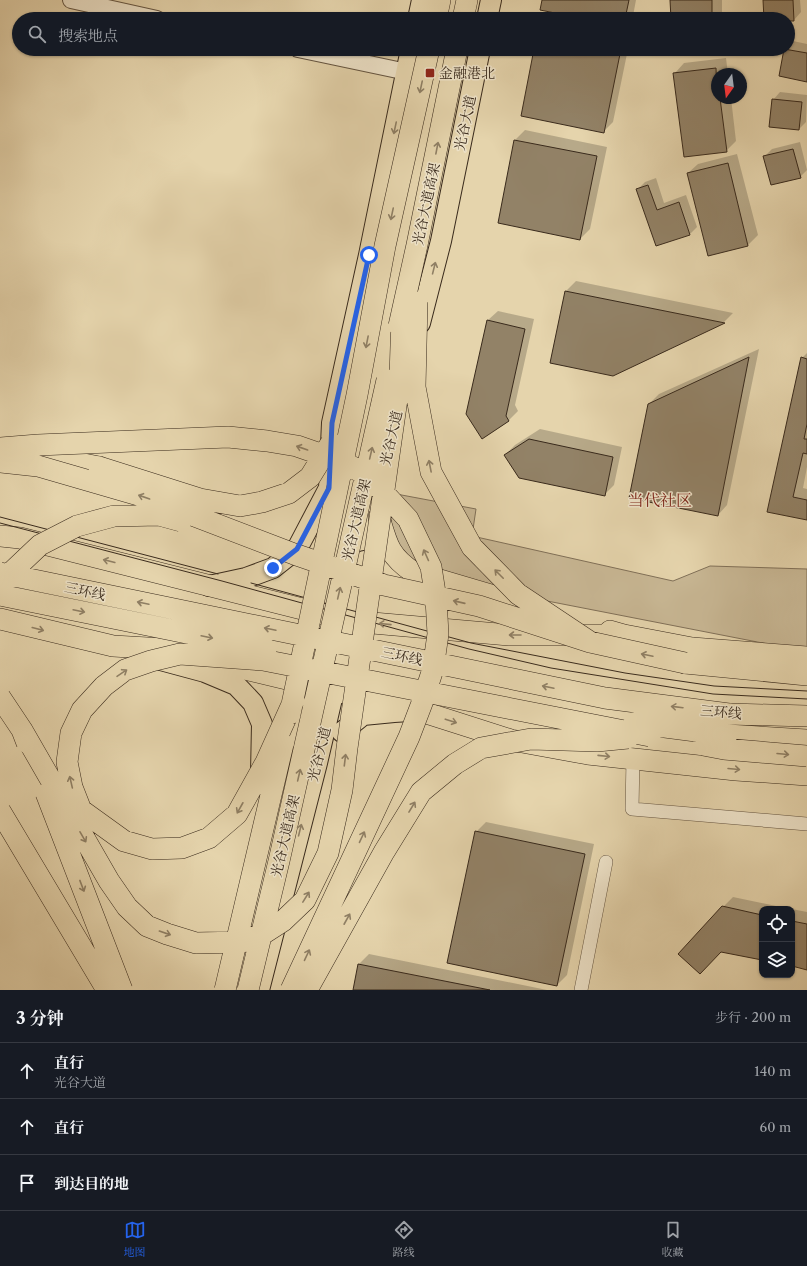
<!DOCTYPE html>
<html lang="zh">
<meta charset="utf-8">
<style>
body{margin:0;font-family:"Libre Caslon Text","Noto Serif SC",serif;background:#20242c;color:#f1f3f6}
.controls{position:absolute;right:12px;bottom:12px;display:grid;overflow:hidden;border-radius:8px;box-shadow:0 1px 3px #0004}
.controls button{width:36px;height:36px;display:grid;place-items:center;padding:0;border:0;border-bottom:1px solid #363941;background:#171b24;color:#f1f3f6;font:20px sans-serif}
.compass{position:absolute;left:711px;top:68px;width:36px;height:36px;border-radius:50%;background:#171b24;box-shadow:0 1px 3px #0004;rotate:194deg}
.stop{position:absolute;width:12px;height:12px;margin:-9px;border:3px solid #2563eb;border-radius:50%;background:#fff}
.stop.end{background:#2563eb;border-color:#fff;box-shadow:0 1px 4px #0008}
.list{margin:0;padding:0;list-style:none}
h2{display:flex;justify-content:space-between;align-items:center;height:52px;margin:0;padding:0 16px;font-size:17px}
h2 small{font-size:13px;font-weight:400;color:#9ea1a6}
.list li{display:grid;grid-template-columns:26px 1fr auto;gap:12px;align-items:center;box-sizing:border-box;height:56px;padding:0 16px;border-top:1px solid #363941}
.list b{display:block;font-size:15px;white-space:nowrap}
.list p{margin:0;font-size:13px;white-space:nowrap;color:#9ea1a6}
.list em{font-size:13px;font-style:normal;color:#9ea1a6}
.icon{flex:none;width:22px;height:22px;fill:none;stroke:currentColor;stroke-width:2;stroke-linecap:round;stroke-linejoin:round}
.map{position:relative;flex:none;width:807px;height:990px;overflow:hidden}
.search{position:absolute;background:#171b24;box-shadow:0 1px 3px #0004;left:12px;right:12px;top:12px;height:44px;display:flex;align-items:center;gap:10px;box-sizing:border-box;padding:0 14px;border-radius:22px;color:#9ea1a6;font-size:15px}
.sheet{height:220px;background:#171b24}
nav{display:flex;justify-content:space-around;align-items:center;box-sizing:border-box;height:56px;border-top:1px solid #363941;background:#171b24;font-size:11px;color:#9ea1a6}
nav a{display:grid;justify-items:center;gap:2px}
nav .on{color:#2563eb}
.map>svg:first-child{display:block}
.green{fill:#c8b794;stroke:#807058}
.shadow{fill:#0003}
.building{fill:#928267;stroke:#392a1c}
.lines{fill:none;stroke-linecap:round;stroke-linejoin:round}
.minor-casing{stroke:#645440;stroke-width:14}
.tertiary-casing{stroke:#645440;stroke-width:18}
.primary-casing{stroke:#392a1c;stroke-width:22}
.trunk-casing{stroke:#392a1c;stroke-width:22}
.minor{stroke:#eee3c9;stroke-width:13}
.tertiary{stroke:#eee3c9;stroke-width:16}
.primary{stroke:#e5d4ac;stroke-width:20}
.trunk{stroke:#e5d4ac;stroke-width:21}
.tram{stroke:#392a1c;stroke-width:1}
.trunk-bridge-casing{stroke:#392a1c;stroke-width:22;stroke-linecap:butt}
.trunk-bridge{stroke:#e5d4ac;stroke-width:21}
.oneway{stroke:#8f7f64}
.route{stroke:#2563eb;stroke-width:5}
.poi-dot{fill:#8f2418;stroke:#eee3c9;stroke-width:1.5}
.labels{text-anchor:middle;stroke-width:3;stroke-linejoin:round;paint-order:stroke}
.poi-label{font-size:14px;fill:#392a1c;stroke:#eee3c9;text-anchor:start}
.street-label{font-size:14px;fill:#392a1c;stroke:#eee3c9}
.quarter-label{font-size:16px;fill:#7a1f14;stroke:#eee3c9}
</style>
<div class="map">
<svg width="807" height="990" viewBox="0 0 807 990">
<rect width="100%" height="100%" fill="#e5d4ac"/>
<filter id="stains"><feTurbulence type="fractalNoise" baseFrequency=".005" numOctaves="4"/><feColorMatrix values="0 0 0 0 .2 0 0 0 0 .09 0 0 0 0 .02 0 0 0 .5 -.17"/></filter>
<radialGradient id="worn" r=".72"><stop offset=".6" stop-color="#630" stop-opacity="0"/><stop offset="1" stop-color="#630" stop-opacity=".3"/></radialGradient>
<!-- green -->
<path class="green" d="M 391,493 L 476,509 L 472,536 L 673,581 L 710,566 L 807,569 L 807,648 L 778,646 L 542,600 L 418,567 L 391,541 Z"/>
<!-- shadow -->
<path class="shadow" d="M 543,0 L 636,0 L 633,16 L 630,19 L 590,19 Z
M 671,0 L 722,0 L 722,19 L 672,19 Z
M 764,0 L 800,0 L 801,12 L 794,20 L 765,19 Z
M 793,41 L 807,44 L 807,81 L 780,76 L 785,49 L 788,49 L 788,46 Z
M 535,49 L 628,49 L 613,122 L 603,132 Z
M 672,49 L 717,49 L 713,54 Z
M 726,58 L 728,74 L 717,74 L 717,98 L 731,98 L 736,141 L 726,151 L 675,73 L 684,63 Z
M 780,92 L 807,95 L 806,122 L 799,129 L 773,100 Z
M 525,130 L 607,147 L 590,229 L 580,239 L 499,222 L 515,140 Z
M 800,142 L 807,170 L 800,177 L 764,157 L 772,149 Z
M 737,154 L 758,235 L 748,245 L 688,173 L 698,164 Z
M 656,178 L 664,203 L 686,195 L 697,227 L 690,234 L 657,245 L 638,189 L 645,182 Z
M 576,281 L 733,313 L 724,322 L 612,375 L 552,363 L 566,291 Z
M 498,311 L 534,319 L 515,405 L 518,411 L 509,420 L 483,438 L 488,320 Z
M 759,349 L 727,505 L 718,515 L 649,404 L 659,394 Z
M 807,353 L 807,467 L 803,488 L 807,489 L 807,519 L 769,511 L 802,358 Z
M 540,429 L 622,447 L 614,485 L 604,495 L 505,455 L 515,445 Z
M 486,822 L 594,844 L 567,975 L 557,985 L 476,832 Z
M 733,897 L 790,909 L 762,909 L 762,959 L 723,907 Z
M 792,909 L 807,912 L 807,969 L 792,965 Z
M 369,954 L 547,990 L 354,990 L 359,964 Z"/>
<!-- building -->
<path class="building" d="M 542,0 L 629,0 L 625,19 L 585,19 L 540,10 Z
M 670,0 L 712,0 L 712,19 L 671,19 Z
M 763,0 L 793,0 L 794,21 L 788,21 L 788,19 L 764,19 Z
M 534,49 L 621,49 L 604,133 L 521,116 Z
M 671,49 L 713,49 L 713,55 L 671,55 Z
M 784,49 L 807,53 L 807,82 L 779,76 Z
M 716,68 L 717,98 L 720,98 L 727,152 L 684,157 L 673,73 Z
M 772,99 L 802,102 L 799,130 L 769,127 Z
M 514,140 L 597,156 L 580,240 L 498,223 Z
M 793,149 L 801,178 L 771,185 L 763,156 Z
M 728,163 L 748,246 L 708,256 L 687,173 Z
M 648,185 L 657,210 L 679,202 L 690,235 L 656,246 L 636,189 Z
M 565,291 L 725,323 L 613,376 L 550,363 Z
M 487,320 L 525,329 L 506,416 L 509,421 L 482,439 L 466,414 Z
M 749,357 L 718,516 L 629,498 L 648,404 Z
M 801,357 L 807,359 L 807,424 L 804,439 L 807,439 L 807,454 L 803,453 L 793,497 L 807,500 L 807,520 L 767,512 Z
M 529,439 L 613,457 L 605,496 L 519,478 L 504,455 Z
M 475,831 L 585,854 L 557,986 L 447,963 Z
M 722,906 L 762,915 L 762,960 L 721,952 L 700,974 L 678,954 Z
M 792,921 L 807,924 L 807,970 L 792,966 Z
M 358,964 L 490,990 L 353,990 Z"/>
<g class="lines">
<defs>
<path id="minor" d="M 633,759 L 632,809 L 807,824
M 581,990 L 606,862"/>
<path id="tertiary" d="M 71,0 L 157,19
M 298,49 L 407,72"/>
<path id="primary" d="M 418,19 L 422,0
M 487,19 L 491,0
M 420,323 L 441,241 L 480,49
M 325,502 L 329,488 L 332,423 L 369,255 L 411,49
M 209,586 L 246,578 L 273,568 L 297,549 L 329,488
M 153,658 L 205,672 L 236,685 L 253,703 L 262,724 L 261,773
M 342,732 L 363,715 L 394,712 L 410,711
M 259,990 L 317,763 L 364,561"/>
<path id="trunk" d="M 436,19 L 440,0
M 463,19 L 467,0
M 13,453 L 38,455 L 99,467
M 379,517 C 387,544 389,556 413,572 L 538,609
M 0,536 L 20,538 L 350,621 L 509,635 L 624,635
M 0,619 L 113,646 L 165,649 L 185,654
M 610,631 L 624,635 L 692,648 L 807,657
M 220,663 L 420,711 L 511,740 L 588,754 L 736,770 L 807,775
M 685,663 L 807,675
M 729,714 L 807,716
M 727,735 L 807,740"/>
</defs>
<!-- minor casing -->
<use href="#minor" class="minor-casing"/>
<!-- tertiary casing -->
<use href="#tertiary" class="tertiary-casing"/>
<!-- primary casing -->
<use href="#primary" class="primary-casing"/>
<!-- trunk casing -->
<use href="#trunk" class="trunk-casing"/>
<!-- minor -->
<use href="#minor" class="minor"/>
<!-- tertiary -->
<use href="#tertiary" class="tertiary"/>
<!-- primary -->
<use href="#primary" class="primary"/>
<!-- trunk -->
<use href="#trunk" class="trunk"/>
<!-- tram -->
<path class="tram" d="M 0,517 L 218,574
M 0,523 L 222,581 L 469,649 L 551,668 L 713,694 L 807,699
M 251,583 L 471,643 L 625,673 L 714,686 L 807,691"/>
<defs>
<path id="trunk-bridge" d="M 417,302 L 415,387 L 431,472 L 472,547 L 518,594 L 590,642 L 685,663
M 399,326 L 417,245 L 457,49
M 0,448 L 38,445 L 228,437 L 267,441 L 297,446 L 346,463 L 370,478 L 408,519 L 431,567 L 436,599 L 438,634 L 433,669 L 422,703 L 409,737 L 291,990
M 0,462 L 38,466 L 145,497 L 294,554 L 384,585 L 479,606 L 590,642
M 99,467 L 200,499 L 240,506 L 262,502 L 289,493 L 310,477 L 331,443
M 0,573 L 605,698 L 729,714
M 1,582 L 40,545 L 77,526 L 114,516 L 159,515 L 181,521
M 0,595 L 266,649
M 0,697 L 22,730 L 27,743
M 294,700 L 266,762 L 237,814 L 209,838 L 182,848 L 152,849 L 124,841 L 81,810 L 72,787 L 67,762 L 71,733 L 82,710 L 104,686 L 125,670 L 151,661 L 180,654 L 263,660 L 650,736
M 290,714 L 357,395 L 385,246 L 429,49
M 634,723 L 727,735
M 22,730 L 109,881 L 127,907 L 147,926 L 167,934 L 196,943 L 242,942 L 266,932 L 283,921 L 305,900 L 328,853 L 342,790 L 347,748 L 400,378 L 402,313
M 703,745 L 724,749 L 807,756
M 46,793 L 122,990
M 0,811 L 107,990
M 225,990 L 283,744
M 248,990 L 279,861 L 387,380
M 307,990 L 384,852 L 421,792 L 455,764 L 481,748 L 531,739 L 597,741 L 628,738"/>
</defs>
<!-- trunk-bridge casing -->
<use href="#trunk-bridge" class="trunk-bridge-casing"/>
<!-- trunk-bridge -->
<use href="#trunk-bridge" class="trunk-bridge"/>
</g>
<!-- one-way arrows -->
<defs><path id="oneway-shaft" d="M-6 0H5M1.5-3L5.5 0L1.5 3" fill="none" stroke-width="1.6" stroke-linecap="round" stroke-linejoin="round"/></defs>
<g class="oneway">
<use href="#oneway-shaft" transform="translate(421 87) rotate(102)"/>
<use href="#oneway-shaft" transform="translate(395 128) rotate(102)"/>
<use href="#oneway-shaft" transform="translate(437 148) rotate(-79)"/>
<use href="#oneway-shaft" transform="translate(392 214) rotate(102)"/>
<use href="#oneway-shaft" transform="translate(434 268) rotate(-76)"/>
<use href="#oneway-shaft" transform="translate(367 342) rotate(101)"/>
<use href="#oneway-shaft" transform="translate(302 448) rotate(-161)"/>
<use href="#oneway-shaft" transform="translate(371 453) rotate(-77)"/>
<use href="#oneway-shaft" transform="translate(430 466) rotate(-101)"/>
<use href="#oneway-shaft" transform="translate(144 497) rotate(-161)"/>
<use href="#oneway-shaft" transform="translate(426 555) rotate(-114)"/>
<use href="#oneway-shaft" transform="translate(109 561) rotate(-166)"/>
<use href="#oneway-shaft" transform="translate(499 574) rotate(-135)"/>
<use href="#oneway-shaft" transform="translate(339 593) rotate(-77)"/>
<use href="#oneway-shaft" transform="translate(459 602) rotate(-167)"/>
<use href="#oneway-shaft" transform="translate(143 603) rotate(-168)"/>
<use href="#oneway-shaft" transform="translate(79 611) rotate(12)"/>
<use href="#oneway-shaft" transform="translate(385 624) rotate(-174)"/>
<use href="#oneway-shaft" transform="translate(38 629) rotate(15)"/>
<use href="#oneway-shaft" transform="translate(270 629) rotate(-168)"/>
<use href="#oneway-shaft" transform="translate(515 635) rotate(-180)"/>
<use href="#oneway-shaft" transform="translate(207 637) rotate(12)"/>
<use href="#oneway-shaft" transform="translate(647 655) rotate(-168)"/>
<use href="#oneway-shaft" transform="translate(122 673) rotate(-34)"/>
<use href="#oneway-shaft" transform="translate(548 687) rotate(-168)"/>
<use href="#oneway-shaft" transform="translate(677 707) rotate(-173)"/>
<use href="#oneway-shaft" transform="translate(451 721) rotate(18)"/>
<use href="#oneway-shaft" transform="translate(783 754) rotate(5)"/>
<use href="#oneway-shaft" transform="translate(604 756) rotate(6)"/>
<use href="#oneway-shaft" transform="translate(345 760) rotate(-83)"/>
<use href="#oneway-shaft" transform="translate(734 769) rotate(5)"/>
<use href="#oneway-shaft" transform="translate(299 775) rotate(-77)"/>
<use href="#oneway-shaft" transform="translate(71 782) rotate(-103)"/>
<use href="#oneway-shaft" transform="translate(412 807) rotate(-59)"/>
<use href="#oneway-shaft" transform="translate(240 808) rotate(119)"/>
<use href="#oneway-shaft" transform="translate(300 830) rotate(-76)"/>
<use href="#oneway-shaft" transform="translate(83 837) rotate(60)"/>
<use href="#oneway-shaft" transform="translate(362 837) rotate(-65)"/>
<use href="#oneway-shaft" transform="translate(82 886) rotate(69)"/>
<use href="#oneway-shaft" transform="translate(306 897) rotate(-58)"/>
<use href="#oneway-shaft" transform="translate(347 919) rotate(-61)"/>
<use href="#oneway-shaft" transform="translate(165 933) rotate(19)"/>
<use href="#oneway-shaft" transform="translate(307 955) rotate(-65)"/>
</g>
<g class="lines">
<!-- route -->
<path class="route" d="M 273,568 L 297,549 L 329,488 L 332,423 L 369,255"/>
</g>
<!-- markers -->
<rect class="poi-dot" x="425" y="68" width="10" height="10" rx="2"/>
<g class="labels">
<!-- poi labels -->
<g class="poi-label">
<text x="439" y="78">金融港北</text>
</g>
<!-- street labels -->
<g class="street-label">
<text transform="translate(465 123) rotate(-78)" y="5">光谷大道</text>
<text transform="translate(426 204) rotate(-78)" y="5">光谷大道高架</text>
<text transform="translate(391 438) rotate(-77)" y="5">光谷大道</text>
<text transform="translate(356 520) rotate(-77)" y="5">光谷大道高架</text>
<text transform="translate(85 591) rotate(12)" y="5">三环线</text>
<text transform="translate(402 656) rotate(12)" y="5">三环线</text>
<text transform="translate(721 712) rotate(5)" y="5">三环线</text>
<text transform="translate(319 754) rotate(-76)" y="5">光谷大道</text>
<text transform="translate(285 836) rotate(-77)" y="5">光谷大道高架</text>
</g>
<!-- quarter labels -->
<g class="quarter-label">
<text x="660" y="506">当代社区</text>
</g>
</g>
<rect width="100%" height="100%" filter="url(#stains)"/>
<rect width="100%" height="100%" fill="url(#worn)"/>
</svg>
<div class="controls">
<button><svg class="icon" aria-label="locate" viewBox="0 0 24 24"><circle cx="12" cy="12" r="6"/><path d="M12 2v4M12 18v4M2 12h4M18 12h4"/></svg></button>
<button><svg class="icon" aria-label="layers" viewBox="0 0 24 24"><path d="M12 4l9 5-9 5-9-5zM3 14l9 5 9-5"/></svg></button>
</div>
<svg class="compass" viewBox="-18 -18 36 36"><path d="M0-13l5 13h-10z" fill="#e53935"/><path d="M0 13l5-13h-10z" fill="#9ea1a6"/></svg>
<div class="stop" style="left:369px;top:255px"></div>
<div class="stop end" style="left:273px;top:568px"></div>
<div class="search"><svg class="icon" aria-label="search" viewBox="0 0 24 24"><circle cx="10" cy="10" r="6"/><path d="M15 15l6 6"/></svg>搜索地点</div>
</div>
<section class="sheet">
<h2>3 分钟<small>步行 · 200 m</small></h2>
<ul class="list">
<li><svg class="icon" aria-label="ahead" viewBox="0 0 24 24"><path d="M12 20V5M6 11l6-6 6 6"/></svg><div><b>直行</b><p>光谷大道</p></div><em>140 m</em></li>
<li><svg class="icon" aria-label="ahead" viewBox="0 0 24 24"><path d="M12 20V5M6 11l6-6 6 6"/></svg><div><b>直行</b></div><em>60 m</em></li>
<li><svg class="icon" aria-label="arrive" viewBox="0 0 24 24"><path d="M6 21V4h12l-3 4 3 4H6"/></svg><div><b>到达目的地</b></div></li>
</ul>
</section>
<nav>
<a class="on"><svg class="icon" aria-label="map" viewBox="0 0 24 24"><path d="M3 6l6-2 6 2 6-2v14l-6 2-6-2-6 2zM9 4v14M15 6v14"/></svg>地图</a>
<a><svg class="icon" aria-label="directions" viewBox="0 0 24 24"><path d="M12 3l9 9-9 9-9-9zM9 14v-3h6M13 9l2 2-2 2"/></svg>路线</a>
<a><svg class="icon" aria-label="saved" viewBox="0 0 24 24"><path d="M7 4h10v16l-5-4-5 4z"/></svg>收藏</a>
</nav>
